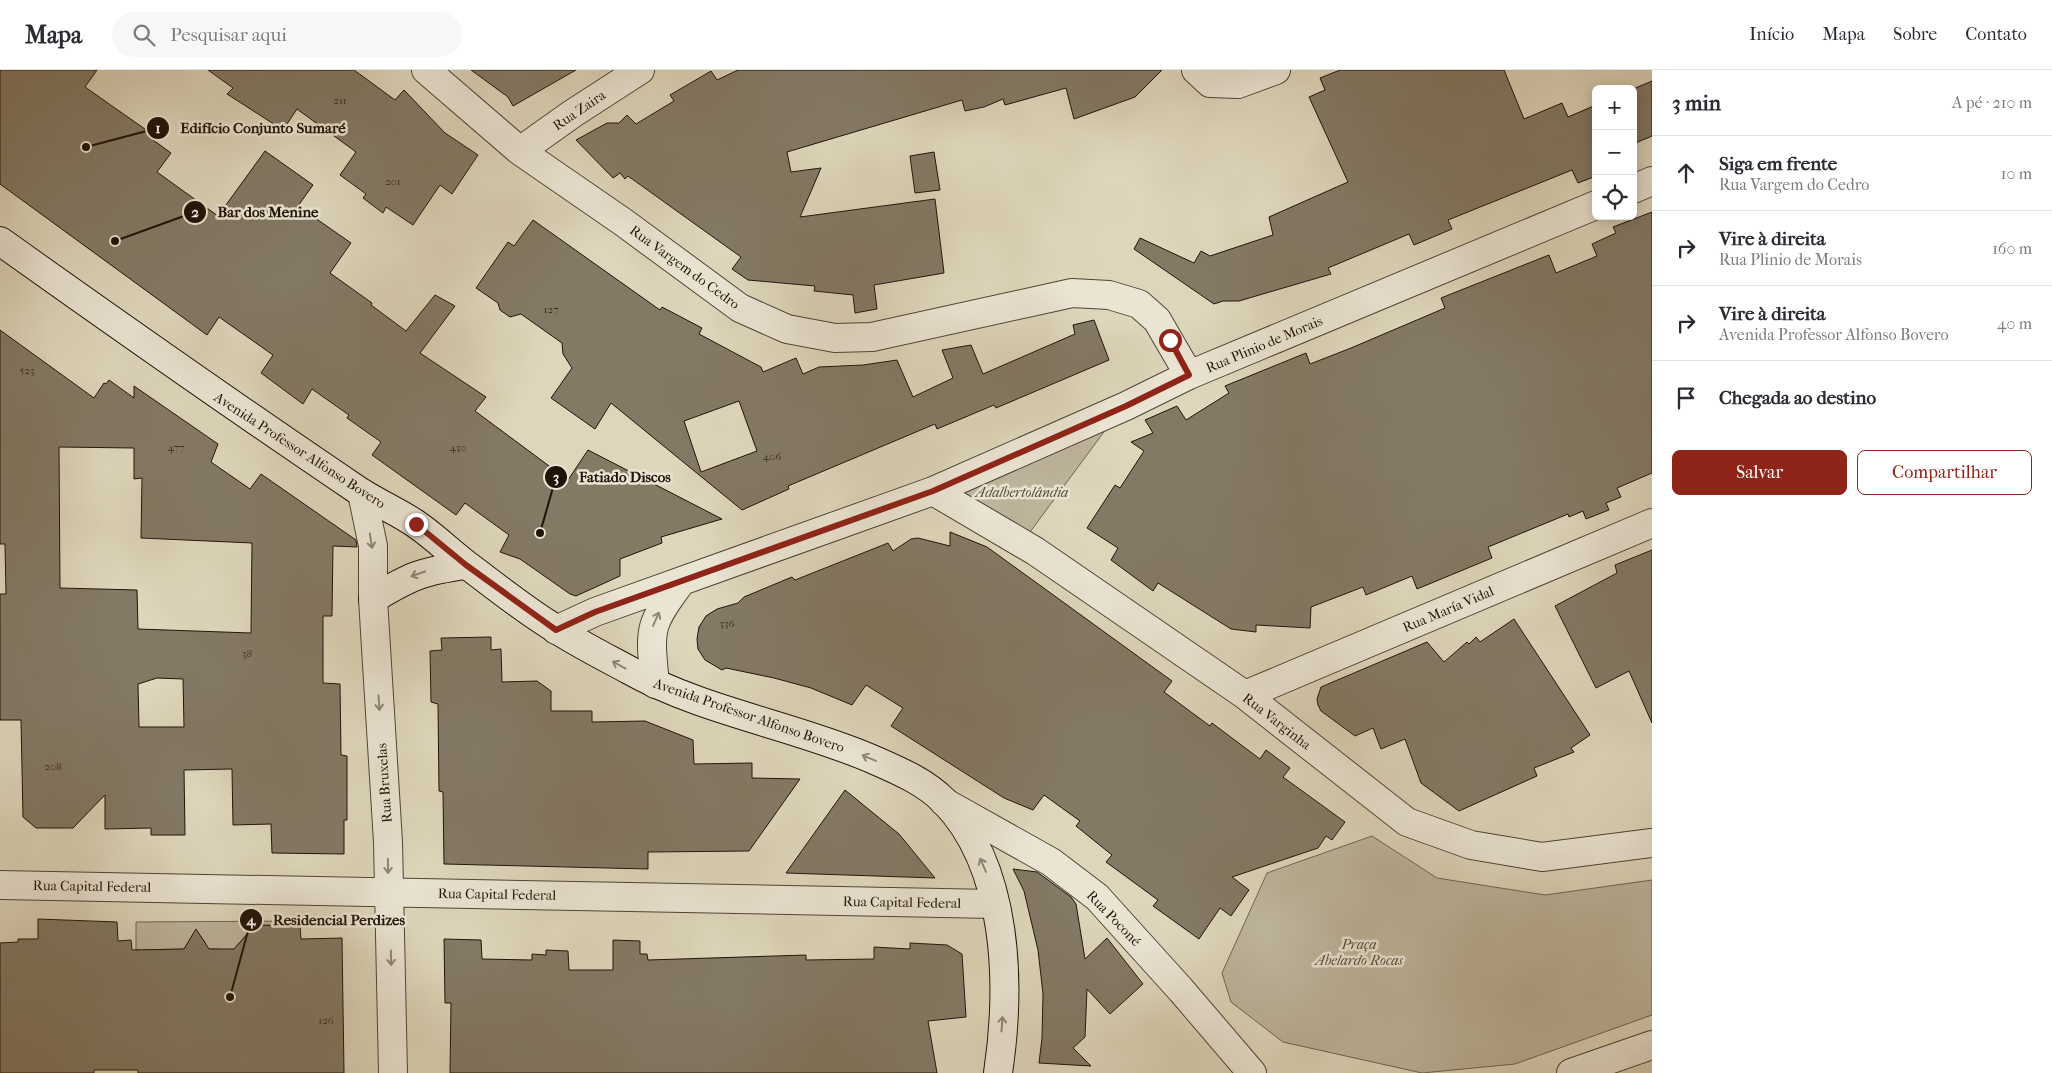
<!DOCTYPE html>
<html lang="pt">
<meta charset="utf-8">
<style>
body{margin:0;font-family:"IM FELL French Canon",serif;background:#f7f7f7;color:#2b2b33}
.controls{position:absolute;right:15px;top:15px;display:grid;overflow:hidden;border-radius:8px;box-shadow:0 2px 12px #0003}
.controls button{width:45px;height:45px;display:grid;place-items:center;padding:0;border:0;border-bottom:1px solid #e1e1e2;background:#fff;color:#2b2b33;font:25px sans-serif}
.stop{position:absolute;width:15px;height:15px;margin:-11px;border:4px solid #8f2418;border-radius:50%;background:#fff}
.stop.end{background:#8f2418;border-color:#fff;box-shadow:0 1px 5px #0008}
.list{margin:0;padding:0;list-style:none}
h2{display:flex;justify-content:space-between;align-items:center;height:65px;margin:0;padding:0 20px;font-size:21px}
h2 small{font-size:16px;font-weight:400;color:#7c7c81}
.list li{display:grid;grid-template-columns:32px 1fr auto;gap:15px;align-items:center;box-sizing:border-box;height:75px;padding:0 20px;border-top:1px solid #e1e1e2}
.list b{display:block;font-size:19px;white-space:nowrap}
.list p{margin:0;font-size:16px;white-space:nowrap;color:#7c7c81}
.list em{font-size:16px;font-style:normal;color:#7c7c81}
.actions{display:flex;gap:10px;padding:15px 20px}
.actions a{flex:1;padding:11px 0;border:1px solid #8f2418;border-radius:8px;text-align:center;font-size:18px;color:#8f2418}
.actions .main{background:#8f2418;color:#fff}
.icon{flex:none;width:28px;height:28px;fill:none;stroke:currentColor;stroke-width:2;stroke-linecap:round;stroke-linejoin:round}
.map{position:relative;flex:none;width:1652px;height:1003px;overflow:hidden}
header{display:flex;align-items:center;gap:30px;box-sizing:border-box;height:70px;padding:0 25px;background:#fff;border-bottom:1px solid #e1e1e2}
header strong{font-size:24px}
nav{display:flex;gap:28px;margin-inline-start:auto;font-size:18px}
.search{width:350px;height:45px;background:#f7f7f7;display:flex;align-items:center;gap:12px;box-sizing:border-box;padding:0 18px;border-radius:28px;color:#7c7c81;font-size:19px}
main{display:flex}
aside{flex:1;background:#fff}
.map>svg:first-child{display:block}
.green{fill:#beb59d;stroke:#6f6452}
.building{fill:#837965;stroke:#201408;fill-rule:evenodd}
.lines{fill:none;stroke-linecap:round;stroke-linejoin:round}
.minor-casing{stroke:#504435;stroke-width:30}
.secondary-casing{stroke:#201408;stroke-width:30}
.minor{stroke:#eae4d3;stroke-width:28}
.secondary{stroke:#eae4d3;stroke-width:28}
.oneway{stroke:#8f8678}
.route{stroke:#8f2418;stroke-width:6}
.labels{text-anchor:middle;stroke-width:5;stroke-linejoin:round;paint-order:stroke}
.number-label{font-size:11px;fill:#392d1f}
.street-label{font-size:14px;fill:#201408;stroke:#eae4d3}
.park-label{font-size:14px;font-style:italic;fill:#574c3c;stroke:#eae4d3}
.leader{fill:none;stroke:#201408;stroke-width:2}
.callout-dot{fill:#201408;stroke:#eae4d3;stroke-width:2}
.mark-label{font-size:15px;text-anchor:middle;font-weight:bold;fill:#fff}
.callout-label{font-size:15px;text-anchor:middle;font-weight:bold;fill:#201408;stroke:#eae4d3;stroke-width:5;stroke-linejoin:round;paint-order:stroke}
</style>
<header>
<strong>Mapa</strong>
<div class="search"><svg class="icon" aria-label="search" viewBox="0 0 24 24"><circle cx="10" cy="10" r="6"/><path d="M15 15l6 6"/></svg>Pesquisar aqui</div>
<nav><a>Início</a><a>Mapa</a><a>Sobre</a><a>Contato</a></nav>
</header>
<main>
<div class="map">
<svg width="1652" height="1003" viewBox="0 0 1652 1003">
<rect width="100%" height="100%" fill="#ded6bb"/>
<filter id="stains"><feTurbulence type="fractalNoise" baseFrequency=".004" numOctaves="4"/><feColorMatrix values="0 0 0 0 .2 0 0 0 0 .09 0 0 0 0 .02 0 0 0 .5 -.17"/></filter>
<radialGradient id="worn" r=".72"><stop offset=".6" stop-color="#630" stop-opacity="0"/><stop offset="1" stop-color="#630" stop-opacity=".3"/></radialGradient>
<!-- green -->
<path class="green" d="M 1109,355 L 1030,462 L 952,416 Z
M 1372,766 L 1437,808 L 1545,825 L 1652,810 L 1652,945 L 1515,994 L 1422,1003 L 1283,972 L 1231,932 L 1222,903 L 1267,803 Z
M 301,851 L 300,856 L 255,855 L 228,886 L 219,886 L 219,879 L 205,879 L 205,872 L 199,864 L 193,864 L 184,879 L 136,880 L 136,852 Z"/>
<!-- building -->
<path class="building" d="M 0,0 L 97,0 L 85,17 L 152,64 L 149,67 L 171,83 L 157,102 L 218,146 L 265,81 L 313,115 L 298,136 L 351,173 L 330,203 L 372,233 L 371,235 L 406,261 L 435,225 L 455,236 L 420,283 L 486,327 L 475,341 L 568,410 L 588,380 L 722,449 L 661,467 L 662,473 L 620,489 L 620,506 L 576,526 L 570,524 L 520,489 L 500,482 L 509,465 L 465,433 L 456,445 L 372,385 L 381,372 L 347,348 L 349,345 L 312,319 L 303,334 L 261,303 L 273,285 L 219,247 L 207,265 L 0,114 Z
M 208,0 L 354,0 L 395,30 L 404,20 L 445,63 L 478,85 L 452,124 L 440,115 L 413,155 L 386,137 L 383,143 L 363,128 L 366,124 L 340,105 L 356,82 L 297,39 L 283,60 L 227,24 L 233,18 Z
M 471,0 L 576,0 L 513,36 L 508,27 Z
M 738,0 L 1162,0 L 1135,27 L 1074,49 L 1066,18 L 1005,35 L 1003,29 L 984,37 L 965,41 L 962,30 L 787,82 L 791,102 L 821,98 L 800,147 L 935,129 L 944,203 L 874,215 L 877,239 L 855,243 L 853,225 L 814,221 L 815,216 L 748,210 L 732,199 L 741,187 L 628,106 L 625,109 L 620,103 L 613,108 L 576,70 L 607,53 L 619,53 L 627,45 L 636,54 L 674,31 L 670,25 L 711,1 L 717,10 Z
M 1340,0 L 1504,0 L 1524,49 L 1562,33 L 1568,47 L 1596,35 L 1596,106 L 1578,113 L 1572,100 L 1448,150 L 1452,159 L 1414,175 L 1409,164 L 1328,198 L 1331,204 L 1239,231 L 1223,231 L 1214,234 L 1134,179 L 1140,168 L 1194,193 L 1201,181 L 1210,186 L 1273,165 L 1269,147 L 1348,112 L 1309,27 L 1325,20 L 1320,8 Z
M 1652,11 L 1652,66 L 1633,74 L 1633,19 Z
M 934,82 L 940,120 L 915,123 L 910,86 Z
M 1652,142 L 1652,403 L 1617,418 L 1621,427 L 1606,433 L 1609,440 L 1586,449 L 1583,441 L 1569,447 L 1568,444 L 1488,477 L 1492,488 L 1417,519 L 1412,506 L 1366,525 L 1363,517 L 1311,537 L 1310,558 L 1256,555 L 1256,562 L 1231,559 L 1158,513 L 1153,521 L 1111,490 L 1118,478 L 1087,458 L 1115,415 L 1120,418 L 1144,381 L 1131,372 L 1153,363 L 1145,350 L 1177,336 L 1186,350 L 1229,323 L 1225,316 L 1306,283 L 1310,294 L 1351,278 L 1445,238 L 1441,228 L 1549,185 L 1556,203 L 1597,186 L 1592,174 L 1616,163 L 1613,157 Z
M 533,150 L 660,240 L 662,237 L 702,258 L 699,264 L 761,297 L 763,302 L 796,288 L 803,304 L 819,297 L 863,295 L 897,290 L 913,327 L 953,308 L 942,280 L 971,275 L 983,304 L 1075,264 L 1073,255 L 1094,250 L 1109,290 L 996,338 L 994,335 L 937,359 L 935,354 L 788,416 L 789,419 L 742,440 L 611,333 L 595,359 L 551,328 L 572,298 L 563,284 L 562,273 L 521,244 L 510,247 L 500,240 L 498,233 L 476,218 L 508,172 L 514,176 ZM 739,331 L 757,381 L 701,402 L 684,351 Z
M 0,260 L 94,328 L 104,313 L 106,314 L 109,310 L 134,328 L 134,316 L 218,374 L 211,392 L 250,419 L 261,404 L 356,470 L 357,477 L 333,476 L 332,546 L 323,546 L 323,613 L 340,614 L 341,685 L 347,686 L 347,750 L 344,750 L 344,784 L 272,783 L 271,754 L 233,755 L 232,699 L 184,700 L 185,765 L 151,765 L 151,758 L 105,759 L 105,725 L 73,758 L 36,758 L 23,747 L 21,650 L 0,650 L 0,524 L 6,524 L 5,474 L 0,474 ZM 59,377 L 134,378 L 134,409 L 142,408 L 141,468 L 252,473 L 251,563 L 138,559 L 137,520 L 60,518 ZM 157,608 L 183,609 L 184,657 L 139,657 L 138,614 Z
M 950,462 L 987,477 L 1172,611 L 1164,622 L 1210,656 L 1212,653 L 1260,689 L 1266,680 L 1290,698 L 1283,707 L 1345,752 L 1332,770 L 1326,766 L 1318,778 L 1232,807 L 1249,820 L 1231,846 L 1220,838 L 1199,869 L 1153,836 L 1158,830 L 1106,792 L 1112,785 L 1076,756 L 1080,751 L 1044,725 L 1033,740 L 1004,728 L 891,656 L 903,638 L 866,615 L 852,635 L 811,618 L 774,608 L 726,598 L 722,600 L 705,590 L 698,579 L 697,569 L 699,557 L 706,546 L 717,539 L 738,533 L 744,527 L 792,507 L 795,510 L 888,473 L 893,481 L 911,469 L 918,468 L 950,476 Z
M 1652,480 L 1652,653 L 1629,601 L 1596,618 L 1555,536 L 1617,503 L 1615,495 Z
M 1514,549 L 1590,665 L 1571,678 L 1574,682 L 1534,698 L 1537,706 L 1459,741 L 1421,713 L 1405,669 L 1381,679 L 1373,658 L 1355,666 L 1321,641 L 1318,635 L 1317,629 L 1321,617 L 1427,572 L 1444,592 L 1467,572 L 1469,574 L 1476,567 L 1480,572 Z
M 491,567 L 491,580 L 501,579 L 502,612 L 537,611 L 551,621 L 551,641 L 592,641 L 592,652 L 645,651 L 693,670 L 694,694 L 752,693 L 752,708 L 800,709 L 749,781 L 648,782 L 648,799 L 444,794 L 443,722 L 439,721 L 438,634 L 431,632 L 430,581 L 442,580 L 441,568 Z
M 845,720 L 899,764 L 935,808 L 786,803 Z
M 1013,799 L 1037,802 L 1071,827 L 1076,834 L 1085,889 L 1107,868 L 1143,914 L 1110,944 L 1087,919 L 1085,967 L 1073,978 L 1091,996 L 1039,993 L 1042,968 L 1043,924 L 1038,880 L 1024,821 Z
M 38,849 L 117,852 L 118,871 L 131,870 L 132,880 L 184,879 L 196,859 L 209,879 L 234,879 L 255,855 L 300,856 L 301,869 L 342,868 L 344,1003 L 138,1003 L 138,1000 L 94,1000 L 94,1003 L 0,1003 L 0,873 L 18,872 L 18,869 L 38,869 Z
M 444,869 L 481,870 L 482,889 L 532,890 L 532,884 L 546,885 L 546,880 L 568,881 L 569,900 L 613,900 L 613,870 L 640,871 L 640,884 L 647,884 L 648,890 L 806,885 L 806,890 L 874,889 L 874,877 L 910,879 L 910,873 L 947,875 L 962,884 L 966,947 L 928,951 L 937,1003 L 450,1003 L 451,933 L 445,933 Z"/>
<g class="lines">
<defs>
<path id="minor" d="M 426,0 L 520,81 L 623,152 L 740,238 L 787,259 L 835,268 L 872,267 L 1072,223 L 1109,225 L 1139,234 L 1157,250 L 1189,305
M 1196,0 L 1210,13 L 1238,14 L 1276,0
M 520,81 L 572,44 L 640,0
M 1633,119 L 1652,111
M 933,421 L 1035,481 L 1245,625 L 1407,752 L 1471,775 L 1542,787 L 1652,773
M 362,423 L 373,476 L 373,529 L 388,772 L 393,1003
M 556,560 L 595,542 L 933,421 L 1126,336 L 1189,305 L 1596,135
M 655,614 C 650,560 647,557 681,512
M 1245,625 L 1652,453
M 944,732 L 1051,792 L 1097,827 L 1181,920 L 1252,1003
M 0,815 L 994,834
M 1571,1003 L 1652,975"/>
<path id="secondary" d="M 0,171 C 118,255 236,338 356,419 C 375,432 397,441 416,454 C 435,467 452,484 471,498 C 499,519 526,541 556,559 C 579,574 605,587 629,600 C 704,642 793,655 872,689 C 897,700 924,711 944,731 C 1009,798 1011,916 998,1003
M 373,529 C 410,506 423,501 466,495"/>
</defs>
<!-- minor casing -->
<use href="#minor" class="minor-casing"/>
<!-- secondary casing -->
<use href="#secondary" class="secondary-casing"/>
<!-- minor -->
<use href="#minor" class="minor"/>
<!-- secondary -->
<use href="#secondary" class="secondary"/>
</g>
<!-- one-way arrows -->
<defs><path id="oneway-shaft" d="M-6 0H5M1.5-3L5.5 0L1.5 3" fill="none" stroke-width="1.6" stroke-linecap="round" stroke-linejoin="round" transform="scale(1.25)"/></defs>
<g class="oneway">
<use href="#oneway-shaft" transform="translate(371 471) rotate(81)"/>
<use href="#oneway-shaft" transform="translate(418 504) rotate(161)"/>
<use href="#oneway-shaft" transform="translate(656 549) rotate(-66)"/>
<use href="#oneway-shaft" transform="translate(619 595) rotate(-151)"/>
<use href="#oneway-shaft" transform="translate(379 633) rotate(86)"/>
<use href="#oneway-shaft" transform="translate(869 688) rotate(-157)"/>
<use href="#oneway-shaft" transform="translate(983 795) rotate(-114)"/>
<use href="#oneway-shaft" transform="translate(388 796) rotate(89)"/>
<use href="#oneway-shaft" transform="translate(391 888) rotate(89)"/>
<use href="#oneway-shaft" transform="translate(1002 954) rotate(-86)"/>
</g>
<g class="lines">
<!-- route -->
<path class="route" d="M 416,454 L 466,495 L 556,560 L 595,542 L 933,421 L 1126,336 L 1189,305 L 1170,270"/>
</g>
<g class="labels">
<!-- number labels -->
<g class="number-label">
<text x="340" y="34">211</text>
<text x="393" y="115">201</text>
<text x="551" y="243">127</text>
<text x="27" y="304">523</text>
<text x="176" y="381">477</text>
<text x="458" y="381">430</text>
<text x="772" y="390">406</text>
<text x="727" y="557">336</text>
<text x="247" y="587">38</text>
<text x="53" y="700">208</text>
<text x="326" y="954">126</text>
</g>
<!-- street labels -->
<g class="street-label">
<text transform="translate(579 40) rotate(-34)" y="5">Rua Zaira</text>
<text transform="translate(685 197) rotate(36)" y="5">Rua Vargem do Cedro</text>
<text transform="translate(1264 274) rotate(-23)" y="5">Rua Plinio de Morais</text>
<text transform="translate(300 380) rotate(33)" y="5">Avenida Professor Alfonso Bovero</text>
<text transform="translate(1448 539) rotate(-23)" y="5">Rua María Vidal</text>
<text transform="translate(749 645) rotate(19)" y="5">Avenida Professor Alfonso Bovero</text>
<text transform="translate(1277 651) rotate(38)" y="5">Rua Varginha</text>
<text transform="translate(384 713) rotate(-94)" y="5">Rua Bruxelas</text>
<text transform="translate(92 816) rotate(1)" y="5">Rua Capital Federal</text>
<text transform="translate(497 824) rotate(1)" y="5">Rua Capital Federal</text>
<text transform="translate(902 832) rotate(1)" y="5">Rua Capital Federal</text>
<text transform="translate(1114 848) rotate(46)" y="5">Rua Poconé</text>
</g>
<!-- park labels -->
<g class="park-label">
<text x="1022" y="427">Adalbertolândia</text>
<text x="1359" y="879">Praça<tspan x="1359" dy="16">Abelardo Rocas</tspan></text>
</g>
</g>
<!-- callouts -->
<path class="leader" d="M86 77L158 58M115 171L195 142M540 463L556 407M230 927L251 850"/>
<g class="callout-dot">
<circle cx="86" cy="77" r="5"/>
<circle cx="115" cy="171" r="5"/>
<circle cx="540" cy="463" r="5"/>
<circle cx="230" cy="927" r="5"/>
<circle cx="158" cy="58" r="12"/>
<circle cx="195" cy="142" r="12"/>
<circle cx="556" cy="407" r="12"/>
<circle cx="251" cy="850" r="12"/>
</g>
<g class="mark-label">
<text x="158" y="63">1</text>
<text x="195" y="147">2</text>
<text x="556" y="412">3</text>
<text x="251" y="855">4</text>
</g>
<g class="callout-label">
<text x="263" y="63">Edifício Conjunto Sumaré</text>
<text x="268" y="147">Bar dos Menine</text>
<text x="625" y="412">Fatiado Discos</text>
<text x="339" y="855">Residencial Perdizes</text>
</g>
<rect width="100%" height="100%" filter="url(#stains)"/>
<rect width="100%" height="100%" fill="url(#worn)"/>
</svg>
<div class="controls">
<button>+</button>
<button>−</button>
<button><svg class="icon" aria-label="locate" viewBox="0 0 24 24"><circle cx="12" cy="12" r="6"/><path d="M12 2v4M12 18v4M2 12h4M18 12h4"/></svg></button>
</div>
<div class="stop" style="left:1170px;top:270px"></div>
<div class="stop end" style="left:416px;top:454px"></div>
</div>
<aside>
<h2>3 min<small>A pé · 210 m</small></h2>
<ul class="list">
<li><svg class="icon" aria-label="ahead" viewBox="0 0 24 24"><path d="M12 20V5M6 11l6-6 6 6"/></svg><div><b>Siga em frente</b><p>Rua Vargem do Cedro</p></div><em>10 m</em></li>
<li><svg class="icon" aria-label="right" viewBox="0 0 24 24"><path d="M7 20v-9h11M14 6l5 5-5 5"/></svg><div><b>Vire à direita</b><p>Rua Plinio de Morais</p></div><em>160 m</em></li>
<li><svg class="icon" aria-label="right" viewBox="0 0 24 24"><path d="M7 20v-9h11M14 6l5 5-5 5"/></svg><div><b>Vire à direita</b><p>Avenida Professor Alfonso Bovero</p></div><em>40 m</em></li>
<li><svg class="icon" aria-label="arrive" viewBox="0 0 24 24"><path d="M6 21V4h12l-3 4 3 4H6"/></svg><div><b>Chegada ao destino</b></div></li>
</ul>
<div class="actions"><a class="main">Salvar</a><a>Compartilhar</a></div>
</aside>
</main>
